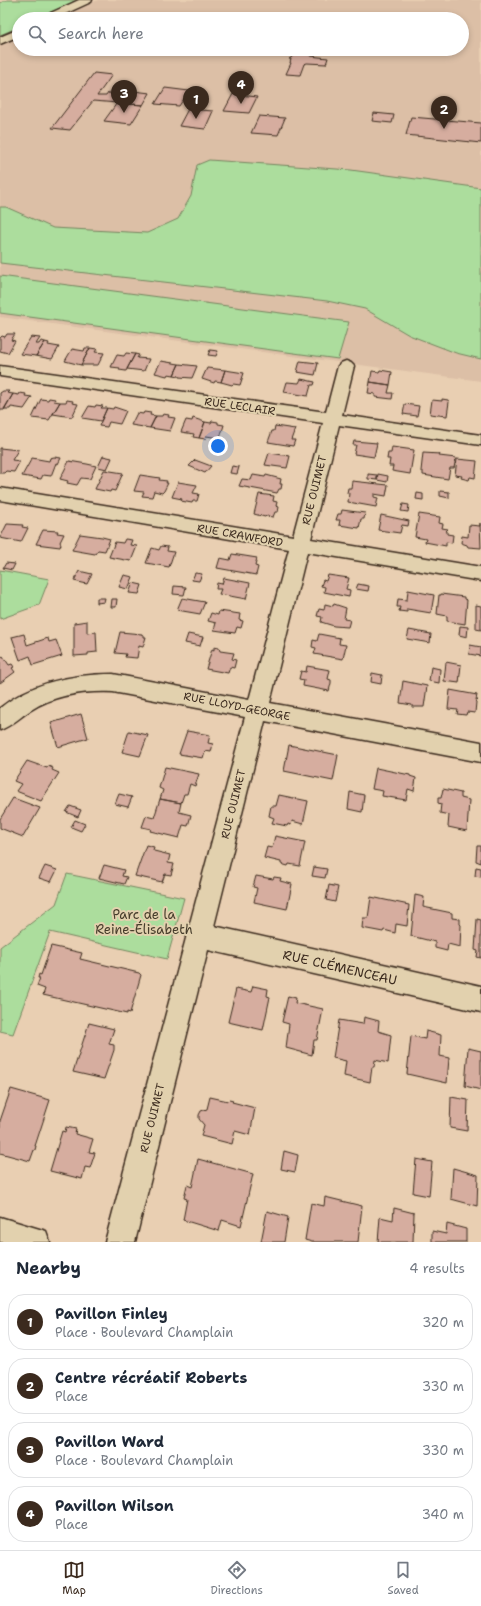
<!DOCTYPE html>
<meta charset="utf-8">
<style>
body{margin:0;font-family:"Shantell Sans",sans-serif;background:#f6f6f7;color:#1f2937}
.you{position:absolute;left:218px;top:446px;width:14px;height:14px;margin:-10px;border:3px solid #fff;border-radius:50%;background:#1a73e8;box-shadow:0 0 0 6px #1a73e833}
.badge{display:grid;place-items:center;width:26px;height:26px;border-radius:50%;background:#3b2a1e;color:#fff;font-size:13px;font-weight:700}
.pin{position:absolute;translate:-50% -33px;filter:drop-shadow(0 1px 2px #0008)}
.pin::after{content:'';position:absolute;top:21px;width:14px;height:12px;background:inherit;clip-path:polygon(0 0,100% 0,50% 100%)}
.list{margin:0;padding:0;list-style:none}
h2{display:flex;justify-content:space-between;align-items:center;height:52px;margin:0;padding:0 16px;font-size:17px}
h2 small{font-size:13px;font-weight:400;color:#747a83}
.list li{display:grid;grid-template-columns:26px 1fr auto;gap:12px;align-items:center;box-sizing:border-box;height:56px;margin:0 8px 8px;padding:0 8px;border:1px solid #e0e1e3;border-radius:16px}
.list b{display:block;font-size:15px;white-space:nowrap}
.list p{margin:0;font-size:13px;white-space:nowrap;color:#747a83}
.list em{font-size:13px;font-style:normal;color:#747a83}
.icon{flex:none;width:22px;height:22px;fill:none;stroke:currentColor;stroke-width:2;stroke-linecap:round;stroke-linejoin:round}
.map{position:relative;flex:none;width:481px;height:1242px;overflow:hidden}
.search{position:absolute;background:#fff;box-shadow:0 2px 6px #0003;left:12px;right:12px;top:12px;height:44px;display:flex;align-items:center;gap:10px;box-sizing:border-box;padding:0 14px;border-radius:22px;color:#747a83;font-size:15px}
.sheet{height:308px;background:#fff}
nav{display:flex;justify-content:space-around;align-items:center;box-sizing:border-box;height:56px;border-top:1px solid #e0e1e3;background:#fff;font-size:11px;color:#747a83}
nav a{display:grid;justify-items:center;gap:2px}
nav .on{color:#3b2a1e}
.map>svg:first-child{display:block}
.built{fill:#dcbfa6}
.green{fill:#acdd9d;stroke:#74845e}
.building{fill:#d6ad9f;stroke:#3b2a1e}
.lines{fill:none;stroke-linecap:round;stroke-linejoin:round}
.street-casing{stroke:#3b2a1e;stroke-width:3}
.secondary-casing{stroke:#3b2a1e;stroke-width:3}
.street{fill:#e2d1ae;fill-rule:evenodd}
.secondary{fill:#e2d1ae;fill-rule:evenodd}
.labels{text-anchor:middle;stroke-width:4;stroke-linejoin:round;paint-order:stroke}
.street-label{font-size:11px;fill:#3b2a1e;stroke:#e2d1ae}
.near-park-label{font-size:13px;fill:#463c2b;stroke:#e2d1ae}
.near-street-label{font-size:13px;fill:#3b2a1e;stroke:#e2d1ae}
</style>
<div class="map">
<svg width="481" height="1242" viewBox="0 0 481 1242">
<rect width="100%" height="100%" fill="#e9cfb2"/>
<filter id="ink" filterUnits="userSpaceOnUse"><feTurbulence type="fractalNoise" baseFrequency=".025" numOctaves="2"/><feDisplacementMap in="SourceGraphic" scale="8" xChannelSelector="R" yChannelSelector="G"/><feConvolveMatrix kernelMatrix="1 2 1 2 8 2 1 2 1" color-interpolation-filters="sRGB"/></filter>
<g filter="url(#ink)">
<!-- built -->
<path class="built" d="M 98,0 L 481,0 L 481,381 L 0,317 L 0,46 L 19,37 L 19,49 L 462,49 L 462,19 L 58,19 Z"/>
<!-- green -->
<path class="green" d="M 7,0 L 77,0 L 36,19 L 19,19 L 19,27 L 0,35 L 0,3 Z
M 209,160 L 351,170 L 481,188 L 481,359 L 456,353 L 409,335 L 365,309 L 327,301 L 0,263 L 0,207 L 6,207 L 53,228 L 147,233 L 178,219 L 191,196 L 197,165 Z
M 0,276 L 349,322 L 338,359 L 0,313 Z
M 0,570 L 49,579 L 39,605 L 0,619 Z
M 67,874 L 184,898 L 167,959 L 50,932 L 13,1034 L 0,1031 L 0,947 L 56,904 Z"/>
<!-- building -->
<path class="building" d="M 298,49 L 312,49 L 309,55 L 311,55 L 310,56 L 328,58 L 326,64 L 307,63 L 304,64 L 300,75 L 286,74 L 291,63 L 290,63 L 291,59 L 289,59 L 292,57 L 293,54 L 295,54 Z
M 94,73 L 112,75 L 97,96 L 106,96 L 108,93 L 127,95 L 122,101 L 127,102 L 134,91 L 150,93 L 143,105 L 93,101 L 70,130 L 52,128 Z
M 165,88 L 189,91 L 179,106 L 155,104 Z
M 233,94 L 257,97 L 249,113 L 224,111 Z
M 117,103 L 143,105 L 131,124 L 104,121 Z
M 188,109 L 213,111 L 205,129 L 179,126 Z
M 374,113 L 394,115 L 392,123 L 372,121 Z
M 259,116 L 285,118 L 278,135 L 251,133 Z
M 411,117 L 481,123 L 481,143 L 406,135 Z
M 7,334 L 15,334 L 11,340 L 15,341 L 8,353 L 0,351 L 0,338 L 2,336 L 5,337 Z
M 31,337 L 40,338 L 36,344 L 39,344 L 41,341 L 45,342 L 36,356 L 20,354 Z
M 45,342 L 49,343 L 48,345 L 59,347 L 52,359 L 36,356 Z
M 85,348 L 90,348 L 81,365 L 65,361 L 72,349 L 84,351 Z
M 90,348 L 97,349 L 95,352 L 104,353 L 98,365 L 81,365 Z
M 210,350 L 218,351 L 216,356 L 208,355 Z
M 126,353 L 135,354 L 126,371 L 119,370 L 120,368 L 111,367 L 117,355 L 124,356 Z
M 135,354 L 139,355 L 137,358 L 149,359 L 144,371 L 127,369 Z
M 161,361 L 179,364 L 174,375 L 168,374 L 167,376 L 155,373 Z
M 300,361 L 318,363 L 315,375 L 297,372 Z
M 179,364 L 197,366 L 192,378 L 179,377 L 179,376 L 174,375 Z
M 207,368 L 225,370 L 221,382 L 215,381 L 214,383 L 202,379 Z
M 225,370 L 244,373 L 240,385 L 233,384 L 232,385 L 221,382 Z
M 380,370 L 392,372 L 390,385 L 370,382 L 372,371 L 379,372 Z
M 301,379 L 315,382 L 314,385 L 311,385 L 308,396 L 284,392 L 287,382 L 299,383 Z
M 370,382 L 390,385 L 388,393 L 393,393 L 392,399 L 375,397 L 375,394 L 368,393 Z
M 3,391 L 9,391 L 7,393 L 13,394 L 4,410 L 0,410 L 0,393 Z
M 20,393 L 26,394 L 25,396 L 32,397 L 24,409 L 11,407 L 10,409 L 4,409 L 13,394 L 19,395 Z
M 49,398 L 55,399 L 54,401 L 60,402 L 49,420 L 32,418 L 41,399 L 48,400 Z
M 442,399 L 448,400 L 449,402 L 447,416 L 430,414 L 432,400 L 442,401 Z
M 67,400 L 73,401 L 72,403 L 78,404 L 72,417 L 53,414 L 60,402 L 66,402 Z
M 405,404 L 419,406 L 417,416 L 403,414 Z
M 96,405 L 103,406 L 101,408 L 107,408 L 101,421 L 82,418 L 89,406 L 95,407 Z
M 114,407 L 126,411 L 120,424 L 109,422 L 107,427 L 99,426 L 107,408 L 113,409 Z
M 144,412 L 151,413 L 150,415 L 156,416 L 150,428 L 131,425 L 137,413 L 143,414 Z
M 163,414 L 169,415 L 168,417 L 175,418 L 170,431 L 150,428 L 156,416 L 162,416 Z
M 193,418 L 205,422 L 199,438 L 193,437 L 194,434 L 181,432 L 186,420 L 192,421 Z
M 212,421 L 218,422 L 218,424 L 224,425 L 220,438 L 206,436 L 205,439 L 199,438 L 205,422 L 211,423 Z
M 275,426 L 295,429 L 291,440 L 295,440 L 293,446 L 268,442 L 272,431 L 274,431 Z
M 354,441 L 377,443 L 374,457 L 354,454 L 356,445 L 353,445 Z
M 392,447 L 414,450 L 410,474 L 392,471 L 393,466 L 389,466 L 390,459 L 387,459 L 388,453 L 391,453 Z
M 0,448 L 18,450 L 12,460 L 20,461 L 14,472 L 6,471 L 4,473 L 0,473 Z
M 269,453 L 290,456 L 287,468 L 265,465 Z
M 423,453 L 440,454 L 439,456 L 456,458 L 454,468 L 450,468 L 448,479 L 423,475 L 423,471 L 421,471 Z
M 103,456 L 112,458 L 107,469 L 98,467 Z
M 54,457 L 61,458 L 58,464 L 56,463 L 51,476 L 43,475 L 41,479 L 22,476 L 32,458 L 49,461 L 50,458 Z
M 457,459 L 477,461 L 475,478 L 470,477 L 469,480 L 461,478 L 462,476 L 455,475 Z
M 195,460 L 211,466 L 205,473 L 189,466 Z
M 69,461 L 87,464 L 96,466 L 90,479 L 81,478 L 77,485 L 67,483 L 68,481 L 60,479 Z
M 232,466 L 239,467 L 237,474 L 230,473 Z
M 104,470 L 123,473 L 115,491 L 111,490 L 110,492 L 95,489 Z
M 368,474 L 377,475 L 377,480 L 368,479 Z
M 378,474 L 388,476 L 387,482 L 377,480 Z
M 140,475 L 160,478 L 159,480 L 167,481 L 166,483 L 168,483 L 164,491 L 162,493 L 154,491 L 152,497 L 142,496 L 144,492 L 134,491 Z
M 253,475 L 265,477 L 266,475 L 281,479 L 280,484 L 282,484 L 281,489 L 279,489 L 277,493 L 239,486 L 242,479 L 251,480 Z
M 352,481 L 388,485 L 386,496 L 374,494 L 374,497 L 378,498 L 376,507 L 348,502 L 349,493 L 347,493 L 348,488 L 351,488 Z
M 178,482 L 197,485 L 193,493 L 199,494 L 197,501 L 193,501 L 192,503 L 181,501 L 182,499 L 172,497 Z
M 440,491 L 449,492 L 449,498 L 440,496 Z
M 417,493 L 423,494 L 423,500 L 416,499 Z
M 259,494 L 274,496 L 273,501 L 277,502 L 276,506 L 279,507 L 278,512 L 275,512 L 273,517 L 266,516 L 265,517 L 254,514 Z
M 403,504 L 409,505 L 408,512 L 401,511 Z
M 342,510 L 365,513 L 364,519 L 361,519 L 359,528 L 339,525 L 340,520 L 336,520 L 338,514 L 341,514 Z
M 419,514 L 440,517 L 439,523 L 443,524 L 442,528 L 448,529 L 446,531 L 447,531 L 447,534 L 453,535 L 452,543 L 446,542 L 446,546 L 425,542 L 426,539 L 415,537 Z
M 381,515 L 409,521 L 408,526 L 402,525 L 400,533 L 378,530 Z
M 480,523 L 481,548 L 468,547 L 467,545 L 461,543 L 462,536 L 468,537 L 469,525 L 480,526 Z
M 7,524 L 23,525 L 22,527 L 28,528 L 21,542 L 0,538 Z
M 43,530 L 58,531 L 57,533 L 64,534 L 60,542 L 61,544 L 60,547 L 36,544 Z
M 80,534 L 102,537 L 110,539 L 105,551 L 98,550 L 95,554 L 72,550 Z
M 125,539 L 132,540 L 130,545 L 137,546 L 131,561 L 109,557 L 115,542 L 123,543 Z
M 161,546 L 168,547 L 167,551 L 174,552 L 169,567 L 146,563 L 152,548 L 159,550 Z
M 232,554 L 257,558 L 255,566 L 258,567 L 256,575 L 217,568 L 220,558 L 230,560 Z
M 6,563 L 15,564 L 12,570 L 3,568 Z
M 79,571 L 92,574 L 87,584 L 74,581 Z
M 195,573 L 202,574 L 199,581 L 192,580 Z
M 124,575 L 133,577 L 128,589 L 119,587 Z
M 328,575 L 349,578 L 346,589 L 350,590 L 349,597 L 324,592 L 325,587 L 321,586 L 323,580 L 326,581 Z
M 224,578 L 250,583 L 246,599 L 219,594 L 221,589 L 216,589 L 217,583 L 222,584 Z
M 133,583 L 142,585 L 139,594 L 129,593 Z
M 358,584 L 369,586 L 368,591 L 356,589 Z
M 174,586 L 186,587 L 184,595 L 173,594 Z
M 408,590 L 434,595 L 431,613 L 407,609 L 407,612 L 399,611 L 400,607 L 397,607 L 398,599 L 407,600 Z
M 441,594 L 464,597 L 464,599 L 467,600 L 465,624 L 447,621 L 447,616 L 437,614 L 439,595 L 441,595 Z
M 97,598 L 105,598 L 104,602 L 97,603 Z
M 182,598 L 205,602 L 200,614 L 177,610 Z
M 112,599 L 117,599 L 116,607 L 111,607 Z
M 325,604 L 333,606 L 334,604 L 346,608 L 344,619 L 350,620 L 348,627 L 334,626 L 321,622 L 322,617 L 317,616 L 319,609 L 324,610 Z
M 476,605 L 481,606 L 481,630 L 476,629 Z
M 219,611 L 240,614 L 239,620 L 243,621 L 241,628 L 237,627 L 235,633 L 214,630 L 216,623 L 208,621 L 211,613 L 218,615 Z
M 87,621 L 87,633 L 96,632 L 97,652 L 88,653 L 88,655 L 74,656 L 74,623 Z
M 460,626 L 468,627 L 467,637 L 459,635 Z
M 409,630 L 431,634 L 430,643 L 407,639 Z
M 120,632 L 142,634 L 142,635 L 144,635 L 144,637 L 146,637 L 143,647 L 139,646 L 137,658 L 125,657 L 126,654 L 115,653 Z
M 24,634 L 27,645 L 48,638 L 49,642 L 56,640 L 62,656 L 33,665 L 30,656 L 20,660 L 12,637 Z
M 188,634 L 203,637 L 200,646 L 185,643 Z
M 319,634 L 340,638 L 339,644 L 346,645 L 343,659 L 314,654 L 316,648 L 312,647 L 313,640 L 317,641 Z
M 470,645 L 481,647 L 481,656 L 469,654 Z
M 214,647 L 219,648 L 220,651 L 234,653 L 232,659 L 236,660 L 234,668 L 230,667 L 228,673 L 206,669 L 212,649 L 214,650 Z
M 3,656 L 9,665 L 12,664 L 14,667 L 12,668 L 15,672 L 0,683 L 0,658 Z
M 446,662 L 461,665 L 459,683 L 444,681 Z
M 307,666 L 330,670 L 328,679 L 331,680 L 331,683 L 329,691 L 303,686 L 304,680 L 299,679 L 301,671 L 306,672 Z
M 431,667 L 440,669 L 439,683 L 429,681 Z
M 372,673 L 382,675 L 381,684 L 371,682 Z
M 403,681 L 427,686 L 424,707 L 412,707 L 412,705 L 400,703 Z
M 450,690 L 477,695 L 476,700 L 478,700 L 476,702 L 475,713 L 467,712 L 466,715 L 457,714 L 458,710 L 448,709 Z
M 81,714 L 88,738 L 58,747 L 51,723 Z
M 129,731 L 148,735 L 140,756 L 122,752 Z
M 187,731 L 210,735 L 208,743 L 213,744 L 211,752 L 205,751 L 203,758 L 179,754 Z
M 289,745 L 338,755 L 333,781 L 284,771 Z
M 27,761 L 47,768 L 48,766 L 53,768 L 52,770 L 59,773 L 41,801 L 16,791 L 21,784 L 14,781 Z
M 165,767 L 199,774 L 195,786 L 190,784 L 187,794 L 184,794 L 181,803 L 160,799 L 163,790 L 159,788 Z
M 376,768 L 410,775 L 410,776 L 416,778 L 414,791 L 408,789 L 406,800 L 382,796 L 383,791 L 372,789 Z
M 443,789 L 461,793 L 461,798 L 469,800 L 467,831 L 448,827 L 449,815 L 440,813 L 441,804 L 438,803 L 438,798 L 441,798 Z
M 350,792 L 364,795 L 362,812 L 348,809 Z
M 119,794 L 132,797 L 128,807 L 115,804 Z
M 279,795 L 308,801 L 303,824 L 292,821 L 291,825 L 288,824 L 287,826 L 272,823 L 274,818 L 269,816 L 271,806 L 276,806 Z
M 13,798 L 40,808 L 23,837 L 0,828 L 0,819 Z
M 160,799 L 181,803 L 179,812 L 191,815 L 188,826 L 183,825 L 179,838 L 150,831 L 151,829 L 142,827 L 146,816 L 154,818 Z
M 70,806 L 81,810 L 78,817 L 66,812 Z
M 75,820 L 85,824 L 81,831 L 71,827 Z
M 275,836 L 305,842 L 300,866 L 289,864 L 288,866 L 281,864 L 281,862 L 264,858 L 267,847 L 272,848 Z
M 146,845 L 154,847 L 153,850 L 154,851 L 170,855 L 168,863 L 174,864 L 171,875 L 165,874 L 162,882 L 135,876 Z
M 477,846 L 481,846 L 481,863 L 476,861 Z
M 104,865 L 124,870 L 122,876 L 127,877 L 124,884 L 99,878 Z
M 45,866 L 57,870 L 51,882 L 39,878 Z
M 314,867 L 327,869 L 325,878 L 312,876 Z
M 476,867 L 481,868 L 481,877 L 475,876 Z
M 256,876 L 273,879 L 274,877 L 281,878 L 280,881 L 292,884 L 287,909 L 254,902 L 257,888 L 253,887 Z
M 329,885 L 338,887 L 335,902 L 326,900 Z
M 415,895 L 424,897 L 423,907 L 452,913 L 452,918 L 460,919 L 460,924 L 461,925 L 460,947 L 448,944 L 447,951 L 435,948 L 435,942 L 411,936 Z
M 371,897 L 409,905 L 407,926 L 396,924 L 395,933 L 384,930 L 383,932 L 362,928 L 363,918 L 368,918 Z
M 477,919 L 481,920 L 481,958 L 477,957 L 478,951 L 475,950 Z
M 51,946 L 82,953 L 80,959 L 139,973 L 141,975 L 130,1013 L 127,1012 L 127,1014 L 43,995 L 45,989 L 37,986 L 40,978 L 38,978 L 39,974 L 41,975 Z
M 253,986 L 268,989 L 267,996 L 270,997 L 263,1030 L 228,1022 L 236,989 L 251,992 Z
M 288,996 L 296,998 L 295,1003 L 323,1009 L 317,1040 L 314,1040 L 312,1055 L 286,1048 L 289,1024 L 282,1022 Z
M 364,1017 L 379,1021 L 378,1031 L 391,1035 L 388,1063 L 375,1060 L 374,1067 L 372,1067 L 370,1082 L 344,1076 L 346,1061 L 333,1058 L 339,1020 L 363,1024 Z
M 89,1023 L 114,1029 L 109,1044 L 114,1045 L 114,1050 L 104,1079 L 73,1072 Z
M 426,1031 L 441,1035 L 440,1056 L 449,1058 L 447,1083 L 407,1074 L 411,1036 L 425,1039 Z
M 468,1048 L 481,1051 L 481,1090 L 465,1086 Z
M 11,1089 L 50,1100 L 35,1146 L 36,1146 L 35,1150 L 34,1150 L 30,1161 L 0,1153 L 0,1121 Z
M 210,1097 L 228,1101 L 229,1100 L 233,1101 L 232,1102 L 255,1108 L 250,1135 L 235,1131 L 232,1144 L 201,1136 L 204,1125 L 199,1119 L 199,1115 L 201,1111 L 207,1109 Z
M 451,1097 L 468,1100 L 467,1131 L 450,1128 Z
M 66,1127 L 76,1129 L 75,1134 L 93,1139 L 89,1152 L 95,1153 L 90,1168 L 85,1167 L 82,1179 L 50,1171 L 62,1131 L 65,1132 Z
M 284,1151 L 298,1155 L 295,1172 L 281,1169 Z
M 198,1159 L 253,1174 L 241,1226 L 222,1220 L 219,1231 L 183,1220 L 187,1199 L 184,1198 L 187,1185 L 192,1187 Z
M 416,1159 L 432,1162 L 429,1196 L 413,1193 Z
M 453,1168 L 478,1175 L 477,1206 L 451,1199 Z
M 325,1197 L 362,1206 L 358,1242 L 312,1242 L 305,1240 L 311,1203 L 324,1206 Z
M 394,1208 L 414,1213 L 413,1242 L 378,1242 L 380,1217 L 393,1220 Z
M 267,1211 L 288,1217 L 284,1242 L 261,1242 Z
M 447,1224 L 466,1229 L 466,1242 L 432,1242 L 432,1231 L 446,1234 Z"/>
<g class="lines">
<defs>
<path id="street" d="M 346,361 L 351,363 L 354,366 L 342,415 L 481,435 L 481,445 L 339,425 L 311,539 L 481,567 L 481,581 L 307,552 L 270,703 L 481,742 L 481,762 L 265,721 L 214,926 L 481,986 L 481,1012 L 208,950 L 135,1242 L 105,1242 L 245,717 L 113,692 C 85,691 56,694 31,710 C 21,716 12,726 0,730 L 0,708 C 32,682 73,674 113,674 L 249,700 L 289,549 L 0,500 L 0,488 L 293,536 L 323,423 L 0,376 L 0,366 L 326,412 L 338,366 L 341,363 Z
M 0,1217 L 46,1231 L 50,1242 L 0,1242 Z"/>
<path id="secondary" d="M 79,0 L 92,0 L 91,2 L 54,19 L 41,19 L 42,17 Z
M 19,29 L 19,36 L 0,44 L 0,37 Z"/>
</defs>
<!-- street casing -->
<use href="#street" class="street-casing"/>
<!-- secondary casing -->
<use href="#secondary" class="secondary-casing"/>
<!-- street -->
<use href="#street" class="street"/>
<!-- secondary -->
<use href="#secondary" class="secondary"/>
</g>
</g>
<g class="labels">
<!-- street labels -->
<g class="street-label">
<text transform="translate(240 406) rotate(8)" y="4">RUE LECLAIR</text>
<text transform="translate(314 490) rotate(-76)" y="4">RUE OUIMET</text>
<text transform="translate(240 535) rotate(10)" y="4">RUE CRAWFORD</text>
<text transform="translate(237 706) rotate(11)" y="4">RUE LLOYD-GEORGE</text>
<text transform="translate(233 804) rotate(-76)" y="4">RUE OUIMET</text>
<text transform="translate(152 1118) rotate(-76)" y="4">RUE OUIMET</text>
</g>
<!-- near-park labels -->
<g class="near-park-label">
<text x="144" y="919">Parc de la<tspan x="144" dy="15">Reine-Élisabeth</tspan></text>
</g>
<!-- near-street labels -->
<g class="near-street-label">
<text transform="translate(340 967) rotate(13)" y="5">RUE CLÉMENCEAU</text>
</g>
</g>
</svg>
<div class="you"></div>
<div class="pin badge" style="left:196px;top:119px">1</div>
<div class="pin badge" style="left:444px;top:129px">2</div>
<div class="pin badge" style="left:124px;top:113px">3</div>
<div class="pin badge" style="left:241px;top:104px">4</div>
<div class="search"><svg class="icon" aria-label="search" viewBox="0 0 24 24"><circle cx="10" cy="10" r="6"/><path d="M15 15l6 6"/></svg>Search here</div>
</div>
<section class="sheet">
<h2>Nearby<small>4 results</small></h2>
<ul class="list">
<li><span class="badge">1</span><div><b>Pavillon Finley</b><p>Place · Boulevard Champlain</p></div><em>320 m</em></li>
<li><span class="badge">2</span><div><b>Centre récréatif Roberts</b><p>Place</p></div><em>330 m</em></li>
<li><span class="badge">3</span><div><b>Pavillon Ward</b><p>Place · Boulevard Champlain</p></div><em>330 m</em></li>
<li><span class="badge">4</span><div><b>Pavillon Wilson</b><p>Place</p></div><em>340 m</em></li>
</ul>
</section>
<nav>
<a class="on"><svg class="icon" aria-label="map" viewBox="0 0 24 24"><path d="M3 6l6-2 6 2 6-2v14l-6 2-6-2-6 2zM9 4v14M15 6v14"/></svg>Map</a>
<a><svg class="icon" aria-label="directions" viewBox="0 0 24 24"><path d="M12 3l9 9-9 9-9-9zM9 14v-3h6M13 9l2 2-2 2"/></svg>Directions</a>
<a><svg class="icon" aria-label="saved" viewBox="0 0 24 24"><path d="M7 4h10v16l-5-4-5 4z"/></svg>Saved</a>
</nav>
